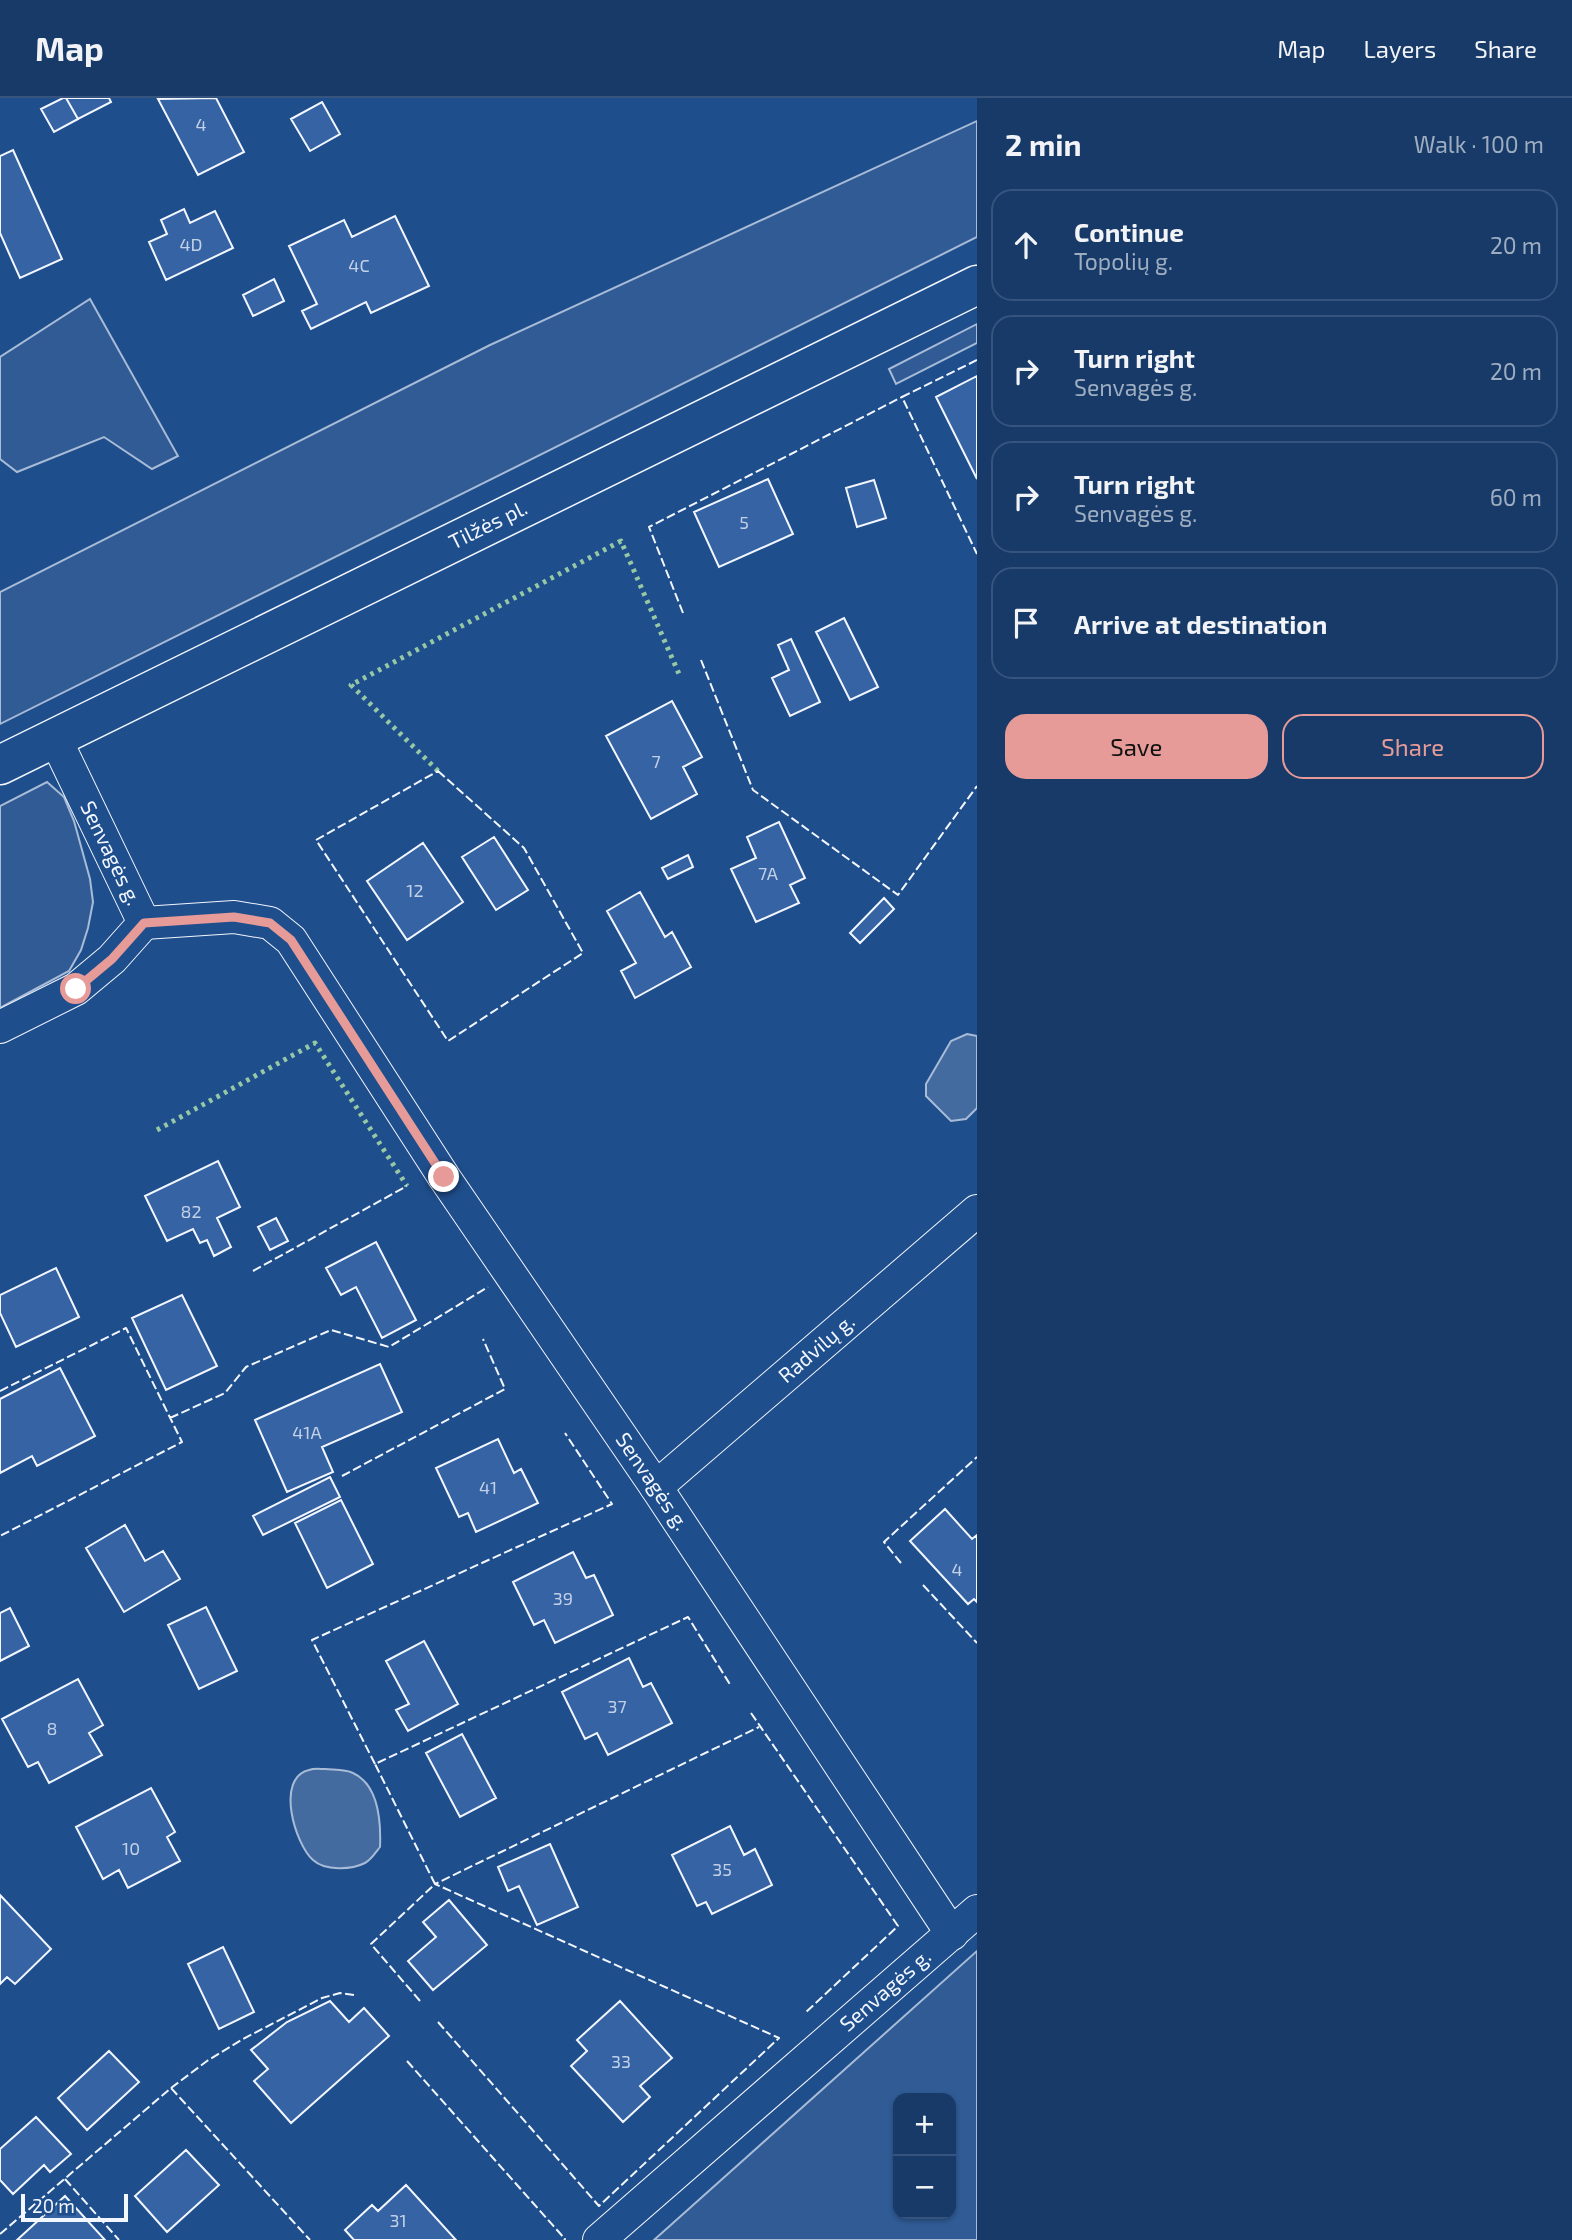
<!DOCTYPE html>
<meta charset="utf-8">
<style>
body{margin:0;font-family:"Exo 2",sans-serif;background:#20416f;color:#f1f3f6}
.controls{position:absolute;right:21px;bottom:21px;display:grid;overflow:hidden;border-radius:14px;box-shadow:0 2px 5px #0004}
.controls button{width:63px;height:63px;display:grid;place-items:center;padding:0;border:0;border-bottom:2px solid #36547d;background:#173a69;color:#f1f3f6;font:35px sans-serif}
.scale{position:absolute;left:21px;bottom:18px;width:107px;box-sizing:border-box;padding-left:7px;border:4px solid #f2f6ff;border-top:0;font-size:19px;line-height:24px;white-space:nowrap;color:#f2f6ff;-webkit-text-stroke:5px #1f4e8c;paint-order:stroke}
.stop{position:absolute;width:21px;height:21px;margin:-16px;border:5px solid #e69b98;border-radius:50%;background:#fff}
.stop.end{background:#e69b98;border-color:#fff;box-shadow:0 2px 7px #0008}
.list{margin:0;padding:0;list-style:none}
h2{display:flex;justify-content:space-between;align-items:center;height:91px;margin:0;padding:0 28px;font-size:30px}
h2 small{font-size:23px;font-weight:400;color:#9eadc0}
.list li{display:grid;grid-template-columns:46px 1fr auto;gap:21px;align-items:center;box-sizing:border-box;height:112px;margin:0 14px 14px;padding:0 14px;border:2px solid #36547d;border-radius:21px}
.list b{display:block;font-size:26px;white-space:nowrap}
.list p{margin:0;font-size:23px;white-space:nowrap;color:#9eadc0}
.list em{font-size:23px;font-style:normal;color:#9eadc0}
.actions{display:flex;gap:14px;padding:21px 28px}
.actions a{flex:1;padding:16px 0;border:2px solid #e69b98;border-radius:21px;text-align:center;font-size:24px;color:#e69b98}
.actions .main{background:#e69b98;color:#111}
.icon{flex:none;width:38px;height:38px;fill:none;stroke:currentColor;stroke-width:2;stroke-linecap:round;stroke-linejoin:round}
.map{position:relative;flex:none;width:977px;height:2142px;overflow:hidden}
header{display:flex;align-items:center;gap:42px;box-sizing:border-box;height:98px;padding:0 35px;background:#173a69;border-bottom:2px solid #36547d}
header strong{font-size:33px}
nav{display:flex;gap:38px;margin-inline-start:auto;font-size:24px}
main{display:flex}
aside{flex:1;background:#173a69}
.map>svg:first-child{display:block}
.built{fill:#305b95;stroke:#a8bbd7;stroke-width:2;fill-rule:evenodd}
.water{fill:#446ba0;stroke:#a8bbd7;stroke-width:2}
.building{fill:#3563a3;stroke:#f2f6ff;stroke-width:2}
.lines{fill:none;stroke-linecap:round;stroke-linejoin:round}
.minor-casing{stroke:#f2f6ff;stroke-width:34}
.trunk-casing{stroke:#f2f6ff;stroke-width:41}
.minor{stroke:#1f4e8c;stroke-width:32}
.trunk{stroke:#1f4e8c;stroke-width:38}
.hedge{stroke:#97c8a6;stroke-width:5;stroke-dasharray:3.5 5;stroke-linecap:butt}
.fence{stroke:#f2f6ff;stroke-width:2;stroke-dasharray:9 3.5;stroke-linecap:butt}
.route{stroke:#e69b98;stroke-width:9}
.labels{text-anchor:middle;stroke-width:5;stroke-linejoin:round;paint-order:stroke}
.number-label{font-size:18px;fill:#c3d1e8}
.street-label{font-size:21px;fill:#f2f6ff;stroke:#1f4e8c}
</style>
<header>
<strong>Map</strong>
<nav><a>Map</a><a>Layers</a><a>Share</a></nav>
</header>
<main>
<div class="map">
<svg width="977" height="2142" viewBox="0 0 977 2142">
<rect width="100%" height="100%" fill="#1f4e8c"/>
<!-- built -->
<path class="built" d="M 977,23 L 977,139 L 0,626 L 0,494 L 490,247 Z
M 90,201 L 178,358 L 152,371 L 104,339 L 17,374 L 0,361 L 0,259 Z
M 977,226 L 977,245 L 896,286 L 889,271 Z
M 47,684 L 64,699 L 74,723 L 90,781 L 93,804 L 88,830 L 81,852 L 69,873 L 0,910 L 0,708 Z
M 977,1853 L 977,2142 L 654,2142 ZM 951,2000 L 951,2116 L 898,2116 L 898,2000 Z"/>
<!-- water -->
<path class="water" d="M 967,936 L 977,938 L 977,1010 L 966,1021 L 951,1023 L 926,998 L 926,986 L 951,943 Z
M 325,1671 C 334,1672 345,1671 353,1675 C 379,1687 381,1725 380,1749 C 376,1754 371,1762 365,1765 C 351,1772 325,1773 313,1762 C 295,1746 275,1680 309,1672 C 314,1670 320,1671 325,1671 Z"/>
<!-- building -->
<path class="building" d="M 63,0 L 66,0 L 78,21 L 54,34 L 41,11 Z
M 66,0 L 109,0 L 111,4 L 78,21 Z
M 216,0 L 244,54 L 198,77 L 158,1 Z
M 322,4 L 340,36 L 310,53 L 291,21 Z
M 13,52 L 62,161 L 20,180 L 0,135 L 0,58 Z
M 184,111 L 190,125 L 215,113 L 233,150 L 166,182 L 149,144 L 167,136 L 161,122 Z
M 395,118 L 429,188 L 371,215 L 366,204 L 311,231 L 302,213 L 317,206 L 289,148 L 344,122 L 352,139 Z
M 274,181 L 284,203 L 253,218 L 243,197 Z
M 977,278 L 977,381 L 936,299 Z
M 768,381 L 793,436 L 719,469 L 694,414 Z
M 874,382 L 886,420 L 857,429 L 846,390 Z
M 844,520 L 878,589 L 850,602 L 816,534 Z
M 791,541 L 820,604 L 790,618 L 772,580 L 789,572 L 778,547 Z
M 672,603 L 702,659 L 683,669 L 697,696 L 651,721 L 606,638 Z
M 779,724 L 805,780 L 790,787 L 799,805 L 756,824 L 731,771 L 756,760 L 747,739 Z
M 494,739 L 528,792 L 496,812 L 462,759 Z
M 423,745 L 463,804 L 407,842 L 367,783 Z
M 688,757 L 693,769 L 668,781 L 662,770 Z
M 640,794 L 665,839 L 672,834 L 691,869 L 635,900 L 621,873 L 636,865 L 607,813 Z
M 884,800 L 894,811 L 860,845 L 850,835 Z
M 218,1063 L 240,1109 L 217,1120 L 231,1149 L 214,1158 L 207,1142 L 200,1145 L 193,1131 L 167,1143 L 145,1098 Z
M 276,1120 L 288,1143 L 270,1152 L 258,1129 Z
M 376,1144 L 416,1222 L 382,1240 L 356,1189 L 341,1197 L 326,1170 Z
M 56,1170 L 79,1219 L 16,1249 L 0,1215 L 0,1197 Z
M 182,1197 L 217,1268 L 166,1292 L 132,1220 Z
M 380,1266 L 402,1314 L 322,1349 L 333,1374 L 287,1394 L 255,1322 Z
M 60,1270 L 95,1338 L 37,1368 L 32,1358 L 0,1375 L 0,1301 Z
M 498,1341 L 514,1375 L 521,1371 L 538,1405 L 476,1434 L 468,1415 L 459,1419 L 436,1370 Z
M 330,1379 L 340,1399 L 263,1437 L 253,1418 Z
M 341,1402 L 373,1466 L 327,1490 L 295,1425 Z
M 945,1411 L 972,1441 L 977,1437 L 977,1504 L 974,1501 L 968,1506 L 910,1443 Z
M 125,1427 L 145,1463 L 163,1453 L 180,1481 L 124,1514 L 86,1450 Z
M 573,1454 L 586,1480 L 594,1477 L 613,1517 L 555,1545 L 544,1522 L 534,1527 L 513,1484 Z
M 206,1509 L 237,1573 L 199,1591 L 168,1527 Z
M 10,1510 L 29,1548 L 0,1563 L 0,1515 Z
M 424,1543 L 458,1606 L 408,1633 L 396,1612 L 409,1606 L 386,1563 Z
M 629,1560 L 643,1589 L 651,1585 L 672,1625 L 608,1657 L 597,1635 L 585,1641 L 562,1594 Z
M 78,1581 L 103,1627 L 89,1635 L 102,1657 L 49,1685 L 38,1664 L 28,1669 L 2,1621 Z
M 462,1636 L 496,1700 L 460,1719 L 426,1655 Z
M 151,1690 L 175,1734 L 167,1739 L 180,1763 L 128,1790 L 119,1772 L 103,1781 L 76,1729 Z
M 730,1728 L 744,1757 L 755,1751 L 772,1787 L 712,1816 L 706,1804 L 697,1808 L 672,1757 Z
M 550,1746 L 578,1809 L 537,1827 L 519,1788 L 508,1793 L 498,1769 Z
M 0,1797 L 51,1851 L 15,1886 L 7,1879 L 0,1886 Z
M 449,1802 L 487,1847 L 433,1892 L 408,1863 L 436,1839 L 423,1824 Z
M 223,1849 L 254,1914 L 219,1931 L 188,1866 Z
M 330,1903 L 349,1924 L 364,1910 L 389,1938 L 291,2025 L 254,1983 L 268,1971 L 251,1952 L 287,1924 Z
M 620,1903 L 672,1960 L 640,1988 L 650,1999 L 623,2024 L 571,1968 L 587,1953 L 577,1942 Z
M 109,1953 L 139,1984 L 87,2032 L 58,2000 Z
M 36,2019 L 71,2056 L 50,2074 L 44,2067 L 13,2096 L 0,2082 L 0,2051 Z
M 186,2052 L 219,2087 L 167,2134 L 135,2098 Z
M 406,2087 L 456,2142 L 354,2142 L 345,2132 L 372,2107 L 378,2113 Z
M 65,2098 L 105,2142 L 17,2142 Z"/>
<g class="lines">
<defs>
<g id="minor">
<path id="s1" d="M 55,640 L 144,825 L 234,819 L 270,825 L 291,842 L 444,1079 L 656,1389 L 952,1836"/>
<path d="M 0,929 L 76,891 L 112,861 L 144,825"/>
<path id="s2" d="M 656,1389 L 977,1113"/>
<path id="s3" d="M 599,2142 L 977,1813"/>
</g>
<g id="trunk">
<path id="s4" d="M 0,667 L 977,187"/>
</g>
</defs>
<!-- minor casing -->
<use href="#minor" class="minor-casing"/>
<!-- trunk casing -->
<use href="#trunk" class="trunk-casing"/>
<!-- minor -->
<use href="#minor" class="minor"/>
<!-- trunk -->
<use href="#trunk" class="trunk"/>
<!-- hedge -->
<path class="hedge" d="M 438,673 L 351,587 L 621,443 L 679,576
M 157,1032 L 315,945 L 407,1088"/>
<!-- fence -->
<path class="fence" d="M 977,262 L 902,299 L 977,456
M 683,515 L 649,429 L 902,299
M 701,562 L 753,692 L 898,797 L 977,688
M 438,673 L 524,750 L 583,855 L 448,943 L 316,742 Z
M 253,1173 L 407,1088
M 0,1293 L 126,1230 L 182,1344 L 0,1438
M 170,1320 L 225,1295 L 246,1269 L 331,1232 L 389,1249 L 488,1189
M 342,1378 L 505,1291 L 483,1241
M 901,1465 L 884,1444 L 977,1359
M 923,1487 L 977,1545
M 751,1615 L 898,1828 L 804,1916
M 375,1666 L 312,1542 L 612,1406 L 565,1335
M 420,1903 L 371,1846 L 435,1786 L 375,1666 L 688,1519 L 731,1588
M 438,1924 L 599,2108 L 779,1940 L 435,1786 L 759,1629
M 407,1963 L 565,2141 L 564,2142
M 171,1990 L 207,1963 L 243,1941 L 322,1900 L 340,1895 L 354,1897
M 65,2081 L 119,2142
M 0,2136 L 171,1990 L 310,2142"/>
</g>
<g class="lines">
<!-- route -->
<path class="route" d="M 76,891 L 112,861 L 144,825 L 234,819 L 270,825 L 291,842 L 444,1079"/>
</g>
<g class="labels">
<!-- number labels -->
<g class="number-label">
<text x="201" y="33">4</text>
<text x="191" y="153">4D</text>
<text x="359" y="174">4C</text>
<text x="744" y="431">5</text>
<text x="656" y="670">7</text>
<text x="768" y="782">7A</text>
<text x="415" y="799">12</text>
<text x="191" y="1120">82</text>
<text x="307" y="1341">41A</text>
<text x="488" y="1396">41</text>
<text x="957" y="1478">4</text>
<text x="563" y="1507">39</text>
<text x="617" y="1615">37</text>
<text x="52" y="1637">8</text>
<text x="131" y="1757">10</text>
<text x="722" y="1778">35</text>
<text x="621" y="1970">33</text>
<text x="398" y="2129">31</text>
</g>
<!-- street labels -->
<g class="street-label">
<text dy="7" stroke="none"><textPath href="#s4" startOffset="544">Tilžės pl.</textPath></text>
<text dy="7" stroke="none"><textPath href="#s1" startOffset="128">Senvagės g.</textPath></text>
<text dy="7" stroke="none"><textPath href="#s2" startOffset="212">Radvilų g.</textPath></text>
<text dy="7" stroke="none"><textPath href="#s1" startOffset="1010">Senvagės g.</textPath></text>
<text dy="7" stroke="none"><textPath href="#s3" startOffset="380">Senvagės g.</textPath></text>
</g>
</g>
</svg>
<div class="controls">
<button>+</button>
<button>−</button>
</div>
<div class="scale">20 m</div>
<div class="stop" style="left:76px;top:891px"></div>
<div class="stop end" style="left:444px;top:1079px"></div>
</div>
<aside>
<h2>2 min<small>Walk · 100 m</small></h2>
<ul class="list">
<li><svg class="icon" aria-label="ahead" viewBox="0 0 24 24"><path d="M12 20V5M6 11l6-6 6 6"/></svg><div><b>Continue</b><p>Topolių g.</p></div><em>20 m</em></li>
<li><svg class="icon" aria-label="right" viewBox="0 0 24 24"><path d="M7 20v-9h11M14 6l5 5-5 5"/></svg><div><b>Turn right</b><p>Senvagės g.</p></div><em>20 m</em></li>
<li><svg class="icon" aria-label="right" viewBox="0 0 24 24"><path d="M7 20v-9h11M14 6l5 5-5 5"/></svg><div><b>Turn right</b><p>Senvagės g.</p></div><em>60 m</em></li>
<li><svg class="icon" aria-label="arrive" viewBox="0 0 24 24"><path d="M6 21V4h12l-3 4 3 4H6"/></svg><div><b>Arrive at destination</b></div></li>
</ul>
<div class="actions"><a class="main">Save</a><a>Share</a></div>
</aside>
</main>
